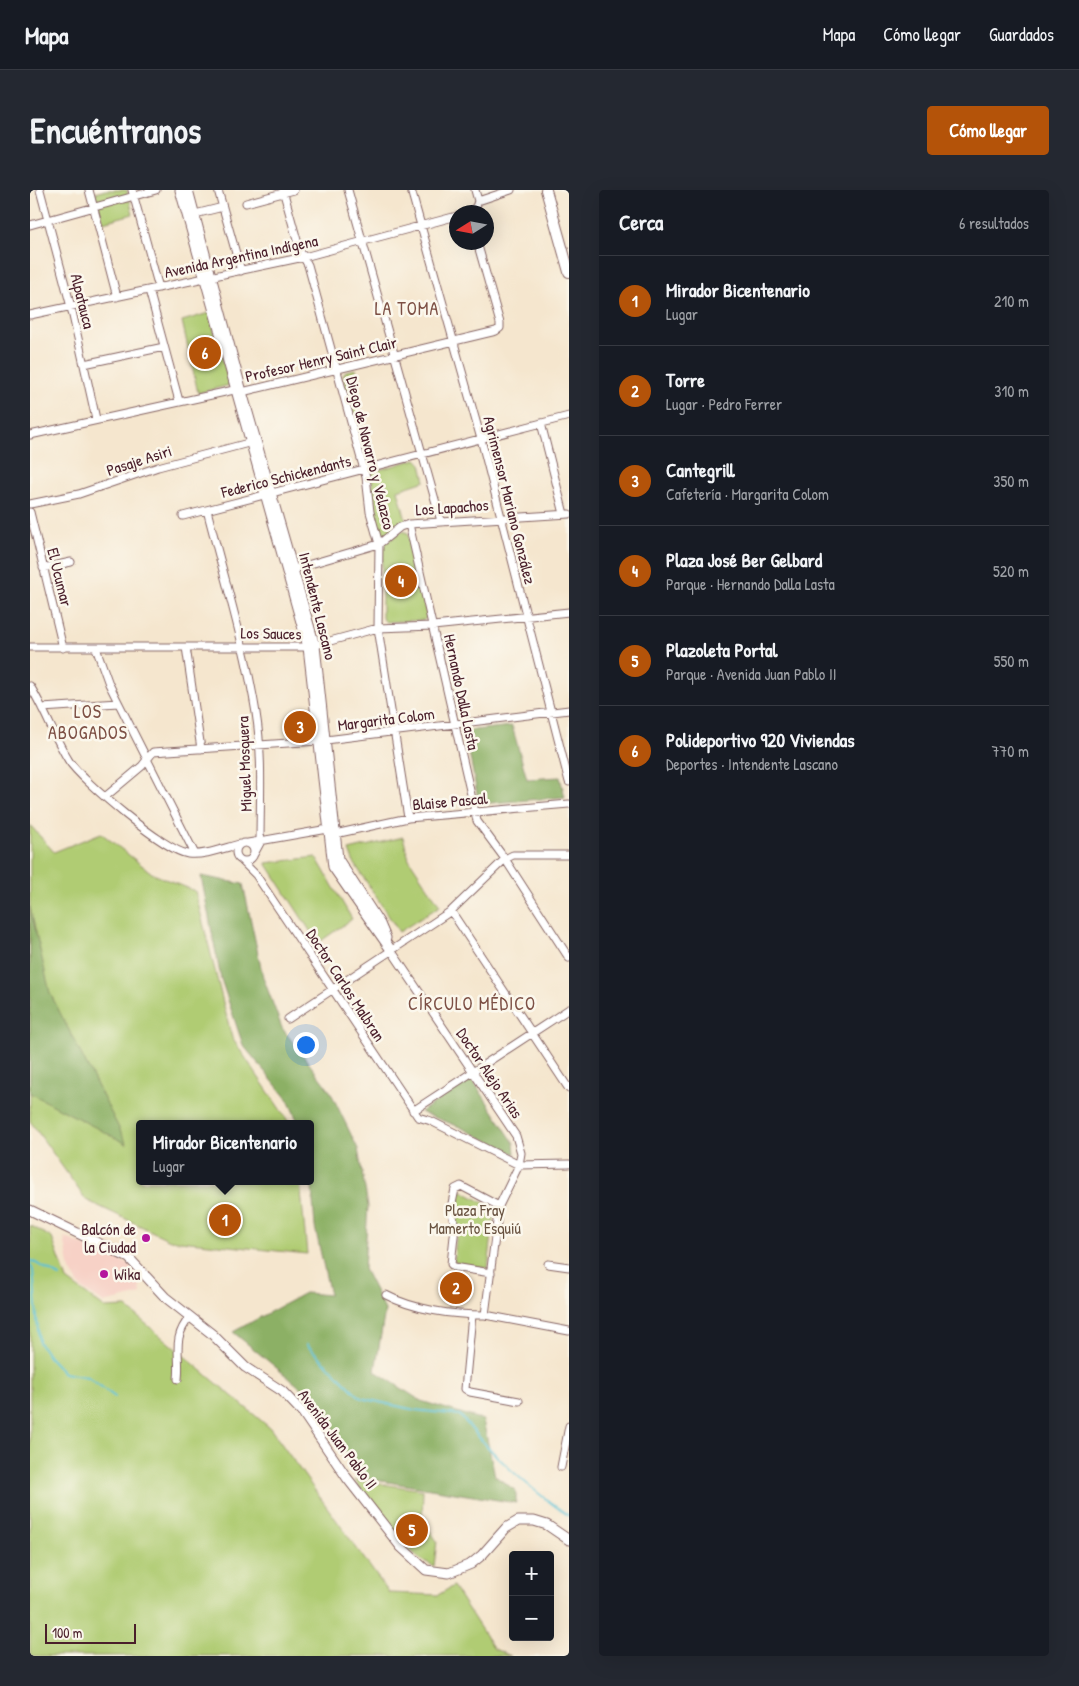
<!DOCTYPE html>
<html lang="es">
<meta charset="utf-8">
<style>
body{margin:0;font-family:"Patrick Hand",sans-serif;background:#242831;color:#f1f3f6}
.controls{position:absolute;right:15px;bottom:15px;display:grid;overflow:hidden;border-radius:5px;box-shadow:0 5px 20px #0002}
.controls button{width:45px;height:45px;display:grid;place-items:center;padding:0;border:0;border-bottom:1px solid #363941;background:#171b24;color:#f1f3f6;font:25px sans-serif}
.compass{position:absolute;left:419px;top:15px;width:45px;height:45px;border-radius:50%;background:#171b24;box-shadow:0 5px 20px #0002;rotate:259deg}
.scale{position:absolute;left:15px;bottom:12px;width:91px;box-sizing:border-box;padding-left:5px;border:2px solid #4a1f2b;border-top:0;font-size:14px;line-height:18px;white-space:nowrap;color:#4a1f2b;-webkit-text-stroke:4px #fbf7ec;paint-order:stroke}
.you{position:absolute;left:275px;top:854px;width:18px;height:18px;margin:-12px;border:4px solid #fff;border-radius:50%;background:#1a73e8;box-shadow:0 0 0 8px #1a73e833}
.badge{display:grid;place-items:center;width:32px;height:32px;border-radius:50%;background:#b45309;color:#fff;font-size:16px;font-weight:700}
.pin{position:absolute;translate:-50% -50%;border:2px solid #fff;box-shadow:0 1px 5px #0006}
.popup{position:absolute;left:106px;top:930px;width:178px;height:65px;box-sizing:border-box;display:grid;place-content:center;border-radius:5px;background:#171b24;filter:drop-shadow(0 1px 4px #0005);font-size:16px;white-space:nowrap;color:#9ea1a6}
.popup b{font-size:19px;color:#f1f3f6}
.popup::after{content:'';position:absolute;left:50%;top:100%;margin-left:-10px;border:10px solid transparent;border-top-color:#171b24}
.list{margin:0;padding:0;list-style:none}
h2{display:flex;justify-content:space-between;align-items:center;height:65px;margin:0;padding:0 20px;font-size:21px}
h2 small{font-size:16px;font-weight:400;color:#9ea1a6}
.list li{display:grid;grid-template-columns:32px 1fr auto;gap:15px;align-items:center;box-sizing:border-box;height:90px;padding:0 20px;border-top:1px solid #363941}
.list b{display:block;font-size:19px;white-space:nowrap}
.list p{margin:0;font-size:16px;white-space:nowrap;color:#9ea1a6}
.list em{font-size:16px;font-style:normal;color:#9ea1a6}
.map{position:relative;flex:none;width:539px;height:1466px;overflow:hidden;border-radius:5px}
header{display:flex;align-items:center;gap:30px;box-sizing:border-box;height:70px;padding:0 25px;background:#171b24;border-bottom:1px solid #363941}
header strong{font-size:24px}
nav{display:flex;gap:28px;margin-inline-start:auto;font-size:18px}
.intro{display:flex;align-items:center;justify-content:space-between;box-sizing:border-box;height:120px;padding:0 30px}
h1{margin:0;font-size:35px}
.button{padding:12px 22px;border-radius:5px;background:#b45309;color:#fff;font-size:18px;font-weight:700}
main{display:flex;gap:30px;padding:0 30px}
aside{flex:1;background:#171b24;border-radius:5px;box-shadow:0 5px 20px #0002}
.map>svg:first-child{display:block}
.built{fill:#f7d1c6}
.green{fill:#b0cc73;stroke:#7d764f}
.forest{fill:#8cb065;stroke:#6b6848}
.lines{fill:none;stroke-linecap:round;stroke-linejoin:round}
.stream{stroke:#58c1d5;stroke-width:2}
.minor-casing{stroke:#866564;stroke-width:9}
.secondary-casing{stroke:#866564;stroke-width:11}
.primary-casing{stroke:#866564;stroke-width:12}
.minor{stroke:#fff;stroke-width:7}
.secondary{stroke:#fff;stroke-width:9}
.primary{stroke:#fff;stroke-width:10}
.poi-dot{fill:#b5179e;stroke:#fbf7ec;stroke-width:2}
.labels{text-anchor:middle;stroke-width:5;stroke-linejoin:round;paint-order:stroke}
.street-label{font-size:16px;fill:#4a1f2b;stroke:#fbf7ec}
.park-label{font-size:16px;fill:#695341;stroke:#fbf7ec}
.poi-label{font-size:16px;fill:#4a1f2b;stroke:#fbf7ec;text-anchor:end}
.neighbourhood-label{font-size:18px;letter-spacing:1px;fill:#7d5045;stroke:#fbf7ec}
</style>
<header>
<strong>Mapa</strong>
<nav><a>Mapa</a><a>Cómo llegar</a><a>Guardados</a></nav>
</header>
<div class="intro"><h1>Encuéntranos</h1><a class="button">Cómo llegar</a></div>
<main>
<div class="map">
<svg width="539" height="1466" viewBox="0 0 539 1466">
<rect width="100%" height="100%" fill="#fbf7ec"/>
<filter id="ink" filterUnits="userSpaceOnUse"><feTurbulence type="fractalNoise" baseFrequency=".02" numOctaves="2"/><feDisplacementMap in="SourceGraphic" scale="10" xChannelSelector="R" yChannelSelector="G"/><feConvolveMatrix kernelMatrix="1 2 1 2 8 2 1 2 1" color-interpolation-filters="sRGB"/></filter>
<filter id="wash" filterUnits="userSpaceOnUse"><feTurbulence type="fractalNoise" baseFrequency=".0096" numOctaves="4" result="noise"/><feDisplacementMap in="SourceGraphic" scale="20" xChannelSelector="R" yChannelSelector="G"/><feGaussianBlur stdDeviation="1.12" result="paint"/><feColorMatrix in="noise" values="0 0 0 0 0 0 0 0 0 0 0 0 0 0 0 0 0 1.4 0 .05"/><feComposite in="paint" operator="in"/></filter>
<g filter="url(#wash)">
<rect width="100%" height="100%" fill="#f5e6ce"/>
<!-- built -->
<path class="built" d="M 34,1047 L 98,1074 L 109,1088 L 111,1104 L 74,1113 L 51,1098 L 40,1080 Z"/>
<!-- green -->
<path class="green" d="M 76,0 L 97,0 L 103,24 L 73,32 L 65,3 Z
M 179,123 L 200,195 L 168,203 L 152,131 Z
M 326,179 L 334,265 L 313,186 L 316,181 Z
M 386,269 L 391,274 L 395,291 L 368,300 L 376,331 L 353,346 L 350,345 L 342,310 L 342,282 Z
M 372,341 L 378,343 L 397,427 L 394,430 L 356,432 L 352,428 L 352,359 L 354,354 Z
M 0,635 L 24,662 L 71,643 L 123,684 L 165,701 L 202,848 L 260,934 L 110,934 L 110,991 L 270,991 L 277,1064 L 140,1050 L 56,1010 L 0,931 Z
M 373,647 L 379,669 L 410,716 L 369,742 L 323,671 L 319,660 Z
M 286,667 L 322,729 L 288,753 L 236,673 Z
M 430,1000 L 465,1019 L 458,1078 L 456,1078 L 424,1072 L 427,1037 L 425,1014 Z
M 0,1035 L 22,1048 L 37,1090 L 75,1118 L 96,1117 L 240,1238 L 359,1403 L 408,1405 L 423,1396 L 464,1459 L 481,1466 L 0,1466 Z
M 324,1290 L 393,1300 L 392,1330 L 407,1351 L 404,1376 L 390,1369 L 380,1360 Z"/>
<!-- forest -->
<path class="forest" d="M 482,536 L 497,589 L 530,587 L 535,607 L 449,614 L 435,541 Z
M 171,686 L 213,694 L 233,787 L 252,838 L 300,901 L 328,959 L 338,1016 L 334,1079 L 355,1120 L 345,1181 L 391,1211 L 453,1230 L 465,1286 L 486,1301 L 486,1313 L 339,1289 L 314,1260 L 294,1217 L 203,1142 L 275,1103 L 300,1105 L 285,1037 L 280,973 L 280,934 L 269,934 L 258,910 L 213,855 L 191,789 Z
M 0,717 L 20,803 L 97,954 L 0,903 Z
M 442,889 L 484,953 L 485,964 L 430,937 L 390,922 Z"/>
<g class="lines">
<!-- stream -->
<path class="stream" d="M 0,1070 L 30,1086
M 0,1074 L 3,1080 L 9,1152 L 19,1167 L 34,1183 L 58,1187 L 85,1207
M 277,1155 L 331,1208 L 385,1220 L 430,1225 C 463,1266 496,1296 539,1326"/>
</g>
</g>
<g filter="url(#ink)">
<g class="lines">
<defs>
<path id="minor" d="M 10,0 L 41,117 L 66,229
M 59,0 L 87,107
M 102,0 L 129,98
M 188,0 L 211,81
M 253,0 L 270,61 L 278,75 L 336,287 L 340,322 L 349,354 L 348,438 L 378,628
M 318,0 L 411,331
M 381,0 L 451,249 L 539,592
M 445,0 L 448,11
M 448,11 L 481,0
M 216,13 L 264,0
M 438,22 L 446,17 L 448,11
M 165,24 L 193,17
M 0,35 L 126,0
M 119,100 L 149,211
M 0,125 L 274,67 L 427,26
M 54,174 L 134,157
M 511,233 L 534,324
M 0,245 L 204,200 L 212,202 L 466,141 L 470,138 L 470,133 L 447,52
M 0,314 L 49,304 L 128,277 L 226,251
M 177,320 C 194,387 215,455 226,523 C 233,566 230,610 230,653 L 224,664
M 0,322 L 33,458
M 153,326 L 539,226
M 379,334 L 447,631 L 475,669 L 539,768
M 13,378 L 41,372
M 260,380 L 349,354 L 370,337 L 379,334 L 539,324
M 0,457 L 278,457 L 348,438 L 403,436 L 539,422
M 156,457 L 171,559
M 66,458 L 79,494 L 165,664
M 0,496 C 15,520 24,547 39,571 C 52,591 135,661 158,664 C 174,666 194,658 210,654
M 12,518 L 88,513
M 75,607 L 112,576 L 123,562 L 288,551 L 539,520
M206 662a9 9 0 1 1 18 0a9 9 0 1 1-18 0Z
M 218,653 L 298,639 L 305,644 L 378,628 L 539,614
M 212,671 L 226,685 L 388,927 L 401,931 L 489,975 L 539,974
M 421,721 L 539,899
M 361,760 L 486,946 L 491,963 L 489,975 L 469,1016 L 455,1125
M 258,829 L 421,721 L 475,669 L 483,665 L 539,665
M 383,921 L 539,819
M 518,1074 L 539,1077
M 461,1083 L 424,1077 L 421,1074 L 425,1037 L 421,1018 L 425,999 L 431,996 L 469,1016
M 356,1105 C 384,1120 423,1125 455,1125 L 539,1141
M 442,1125 L 435,1199 L 440,1202 L 489,1211
M 148,1189 C 151,1164 141,1149 160,1127
M 531,1277 L 539,1236"/>
<path id="secondary" d="M 150,0 L 278,457 L 303,677 L 361,760
M 158,0 L 212,202 L 285,456 L 308,669 L 350,734 L 356,748
M 0,1020 L 99,1068 L 135,1107 L 182,1144 L 215,1177 L 252,1201 L 273,1223 L 317,1288 L 371,1357 L 396,1380 L 419,1383 L 441,1374 L 452,1365 L 476,1338 L 488,1331 L 504,1331 L 517,1335 L 539,1350"/>
<path id="primary" d="M 516,0 L 539,82"/>
</defs>
<!-- minor casing -->
<use href="#minor" class="minor-casing"/>
<!-- secondary casing -->
<use href="#secondary" class="secondary-casing"/>
<!-- primary casing -->
<use href="#primary" class="primary-casing"/>
<!-- minor -->
<use href="#minor" class="minor"/>
<!-- secondary -->
<use href="#secondary" class="secondary"/>
<!-- primary -->
<use href="#primary" class="primary"/>
</g>
</g>
<!-- markers -->
<g class="poi-dot">
<circle cx="116" cy="1048" r="5"/>
<circle cx="74" cy="1084" r="5"/>
</g>
<g class="labels">
<!-- street labels -->
<g class="street-label">
<text transform="translate(211 66) rotate(-12)" y="6">Avenida Argentina Indígena</text>
<text transform="translate(53 111) rotate(76)" y="6">Alpatauca</text>
<text transform="translate(291 169) rotate(-13)" y="6">Profesor Henry Saint Clair</text>
<text transform="translate(341 263) rotate(76)" y="6">Diego de Navarro y Velazco</text>
<text transform="translate(109 270) rotate(-18)" y="6">Pasaje Asiri</text>
<text transform="translate(256 286) rotate(-14)" y="6">Federico Schickendants</text>
<text transform="translate(480 310) rotate(76)" y="6">Agrimensor Mariano González</text>
<text transform="translate(422 317) rotate(-4)" y="6">Los Lapachos</text>
<text transform="translate(30 387) rotate(76)" y="6">El Ucumar</text>
<text transform="translate(288 416) rotate(76)" y="6">Intendente Lascano</text>
<text transform="translate(241 443) rotate(1)" y="6">Los Sauces</text>
<text transform="translate(432 502) rotate(78)" y="6">Hernando Dalla Lasta</text>
<text transform="translate(356 529) rotate(-7)" y="6">Margarita Colom</text>
<text transform="translate(214 574) rotate(-92)" y="6">Miguel Mosquera</text>
<text transform="translate(420 611) rotate(-5)" y="6">Blaise Pascal</text>
<text transform="translate(316 795) rotate(57)" y="6">Doctor Carlos Malbran</text>
<text transform="translate(460 883) rotate(56)" y="6">Doctor Alejo Arias</text>
<text transform="translate(308 1249) rotate(53)" y="6">Avenida Juan Pablo II</text>
</g>
<!-- park labels -->
<g class="park-label">
<text x="445" y="1026">Plaza Fray<tspan x="445" dy="18">Mamerto Esquiú</tspan></text>
</g>
<!-- poi labels -->
<g class="poi-label">
<text x="106" y="1045">Balcón de<tspan x="106" dy="18">la Ciudad</tspan></text>
<text x="84" y="1090" text-anchor="start">Wika</text>
</g>
<!-- neighbourhood labels -->
<g class="neighbourhood-label">
<text x="377" y="125">LA TOMA</text>
<text x="58" y="528">LOS<tspan x="58" dy="21">ABOGADOS</tspan></text>
<text x="442" y="820">CÍRCULO MÉDICO</text>
</g>
</g>
</svg>
<div class="controls">
<button>+</button>
<button>−</button>
</div>
<svg class="compass" viewBox="-18 -18 36 36"><path d="M0-13l5 13h-10z" fill="#e53935"/><path d="M0 13l5-13h-10z" fill="#9ea1a6"/></svg>
<div class="scale">100 m</div>
<div class="you"></div>
<div class="pin badge" style="left:195px;top:1030px">1</div>
<div class="popup"><b>Mirador Bicentenario</b>Lugar</div>
<div class="pin badge" style="left:426px;top:1098px">2</div>
<div class="pin badge" style="left:270px;top:537px">3</div>
<div class="pin badge" style="left:371px;top:391px">4</div>
<div class="pin badge" style="left:382px;top:1340px">5</div>
<div class="pin badge" style="left:175px;top:163px">6</div>
</div>
<aside>
<h2>Cerca<small>6 resultados</small></h2>
<ul class="list">
<li><span class="badge">1</span><div><b>Mirador Bicentenario</b><p>Lugar</p></div><em>210 m</em></li>
<li><span class="badge">2</span><div><b>Torre</b><p>Lugar · Pedro Ferrer</p></div><em>310 m</em></li>
<li><span class="badge">3</span><div><b>Cantegrill</b><p>Cafetería · Margarita Colom</p></div><em>350 m</em></li>
<li><span class="badge">4</span><div><b>Plaza José Ber Gelbard</b><p>Parque · Hernando Dalla Lasta</p></div><em>520 m</em></li>
<li><span class="badge">5</span><div><b>Plazoleta Portal</b><p>Parque · Avenida Juan Pablo II</p></div><em>550 m</em></li>
<li><span class="badge">6</span><div><b>Polideportivo 920 Viviendas</b><p>Deportes · Intendente Lascano</p></div><em>770 m</em></li>
</ul>
</aside>
</main>
